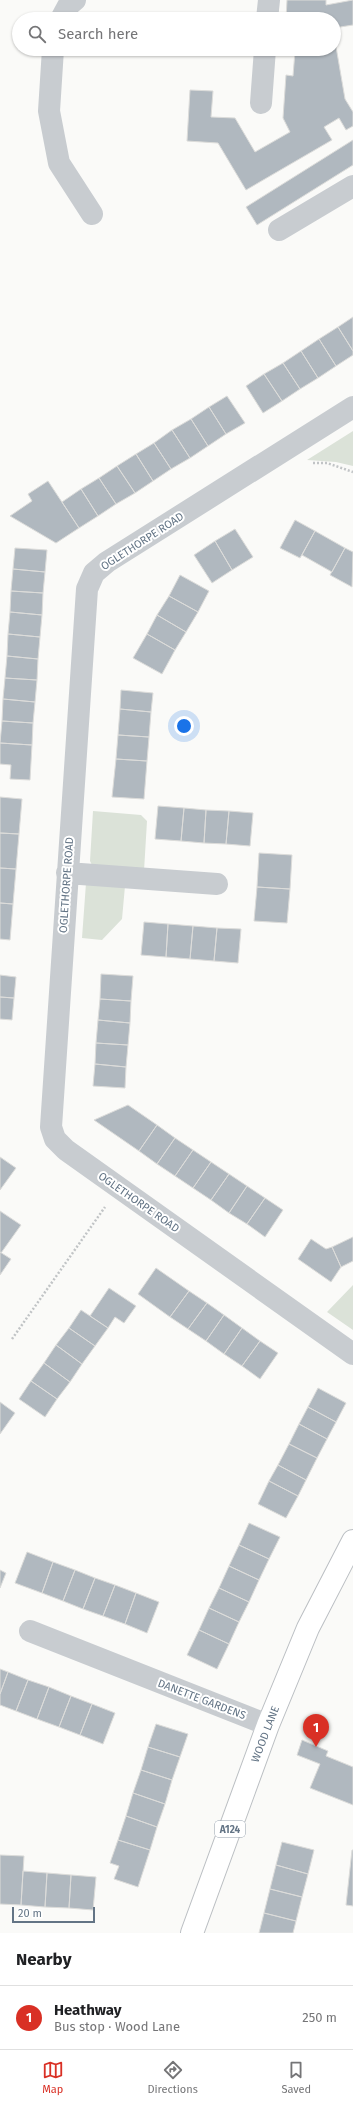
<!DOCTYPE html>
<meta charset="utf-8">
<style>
body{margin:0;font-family:"Fira Sans",sans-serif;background:#f2f2f2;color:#202124}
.scale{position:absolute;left:12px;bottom:10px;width:83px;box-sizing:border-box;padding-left:4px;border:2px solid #637485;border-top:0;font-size:11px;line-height:14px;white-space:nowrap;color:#637485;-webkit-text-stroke:3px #fff;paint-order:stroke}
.you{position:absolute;left:184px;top:726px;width:14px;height:14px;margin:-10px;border:3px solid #fff;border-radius:50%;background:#1a73e8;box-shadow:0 0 0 6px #1a73e833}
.badge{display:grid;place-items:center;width:26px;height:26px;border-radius:50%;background:#d93025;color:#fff;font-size:13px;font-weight:700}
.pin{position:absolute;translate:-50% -33px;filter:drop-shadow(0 1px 2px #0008)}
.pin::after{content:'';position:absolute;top:21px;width:14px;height:12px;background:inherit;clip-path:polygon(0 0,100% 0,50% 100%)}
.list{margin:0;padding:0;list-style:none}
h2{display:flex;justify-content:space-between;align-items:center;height:52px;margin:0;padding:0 16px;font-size:17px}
h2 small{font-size:13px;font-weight:400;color:#757577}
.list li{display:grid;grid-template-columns:26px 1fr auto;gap:12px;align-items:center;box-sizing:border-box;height:64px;padding:0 16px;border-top:1px solid #e0e0e0}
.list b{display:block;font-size:15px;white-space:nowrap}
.list p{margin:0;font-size:13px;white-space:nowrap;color:#757577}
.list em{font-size:13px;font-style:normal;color:#757577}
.icon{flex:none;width:22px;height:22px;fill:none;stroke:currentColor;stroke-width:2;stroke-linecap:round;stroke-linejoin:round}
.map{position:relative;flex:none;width:353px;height:1933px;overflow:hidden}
.search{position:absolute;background:#fff;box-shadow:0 1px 3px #0004;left:12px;right:12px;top:12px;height:44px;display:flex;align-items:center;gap:10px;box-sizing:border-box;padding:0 14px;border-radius:22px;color:#757577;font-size:15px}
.sheet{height:116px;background:#fff}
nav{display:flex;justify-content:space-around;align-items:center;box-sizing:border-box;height:56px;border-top:1px solid #e0e0e0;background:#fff;font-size:11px;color:#757577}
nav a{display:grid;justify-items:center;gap:2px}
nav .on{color:#d93025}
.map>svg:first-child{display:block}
.green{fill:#dbe2d8}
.building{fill:#b0b8bf;stroke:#dcdcda}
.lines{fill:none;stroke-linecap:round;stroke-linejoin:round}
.major-casing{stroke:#bbbfc3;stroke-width:24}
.path{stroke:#c1c4c6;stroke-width:2.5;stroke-dasharray:2 2;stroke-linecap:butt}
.minor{stroke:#c8ccd0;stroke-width:22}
.major{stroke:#fff;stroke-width:22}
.labels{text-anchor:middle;stroke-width:4;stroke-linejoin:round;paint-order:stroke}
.shield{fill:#fff;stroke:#929eaa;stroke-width:1}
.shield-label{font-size:10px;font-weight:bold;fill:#637485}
.street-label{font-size:11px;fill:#637485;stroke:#fff}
</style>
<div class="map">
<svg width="353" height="1933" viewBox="0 0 353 1933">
<rect width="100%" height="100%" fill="#fafaf8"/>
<!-- green -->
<path class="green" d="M 353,431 L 353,466 L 336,462 L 307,460 Z
M 93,811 L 141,815 L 147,821 L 144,871 L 93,867 L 90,861 Z
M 86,883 L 125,886 L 122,919 L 102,940 L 82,938 Z
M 353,1285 L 353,1330 L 327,1312 Z"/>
<!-- building -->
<path class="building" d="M 287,0 L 326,0 L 326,5 L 353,0 L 353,25 L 334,28 L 334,19 L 286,19 Z
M 334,35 L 345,99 L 353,112 L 353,126 L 346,130 L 339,118 L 324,127 L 332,140 L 246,190 L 218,143 L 187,141 L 190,90 L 213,91 L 211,117 L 235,118 L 255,152 L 290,132 L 283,118 L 286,75 L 293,76 L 295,51 L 283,49 L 334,49 Z
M 353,140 L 353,165 L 257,225 L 246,207 Z
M 353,317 L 353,351 L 338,327 Z
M 338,327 L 353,351 L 353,355 L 336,366 L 319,339 Z
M 319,339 L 336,366 L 318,378 L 301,351 Z
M 301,351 L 318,378 L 300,389 L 283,363 Z
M 283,363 L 300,389 L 282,401 L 264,374 Z
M 264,374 L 282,401 L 263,413 L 246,386 Z
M 227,396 L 245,423 L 226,434 L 209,407 Z
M 209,407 L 226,434 L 208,446 L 191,419 Z
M 191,419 L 208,446 L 190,458 L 172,430 Z
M 172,430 L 190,458 L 171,469 L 154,443 Z
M 154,443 L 171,469 L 153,481 L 136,454 Z
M 136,454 L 153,481 L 135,493 L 117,466 Z
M 117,466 L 135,493 L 116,504 L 99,478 Z
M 99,478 L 116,504 L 98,516 L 81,489 Z
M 48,481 L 79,528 L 56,543 L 10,516 L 32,501 L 28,494 Z
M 81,489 L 98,516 L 79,528 L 62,502 Z
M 295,520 L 315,531 L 300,558 L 280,548 Z
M 235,529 L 253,557 L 232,570 L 215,541 Z
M 315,531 L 345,548 L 332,572 L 302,555 Z
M 215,541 L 232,570 L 212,583 L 194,555 Z
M 15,548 L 47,550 L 45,572 L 13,569 Z
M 345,548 L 353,552 L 352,587 L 330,575 Z
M 13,569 L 45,572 L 43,593 L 11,591 Z
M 180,575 L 209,591 L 198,612 L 169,596 Z
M 11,591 L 43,593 L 42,615 L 10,612 Z
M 169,596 L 198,612 L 186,632 L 157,615 Z
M 10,612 L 42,615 L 40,637 L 8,634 Z
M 157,615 L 186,632 L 175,650 L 147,634 Z
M 8,634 L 40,637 L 38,659 L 7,656 Z
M 147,634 L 175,650 L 162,674 L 133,658 Z
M 7,656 L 38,659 L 37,680 L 5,678 Z
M 5,678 L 37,680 L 35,702 L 3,699 Z
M 121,690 L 153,693 L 151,712 L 120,709 Z
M 3,699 L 35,702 L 33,723 L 2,721 Z
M 120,709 L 151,712 L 149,737 L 118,735 Z
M 2,721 L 33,723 L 32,745 L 0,743 Z
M 118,735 L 149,737 L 147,761 L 116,759 Z
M 0,743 L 32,745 L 30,780 L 10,779 L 11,765 L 0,764 Z
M 116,759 L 147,761 L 144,799 L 112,797 Z
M 0,797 L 22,799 L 19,834 L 0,833 Z
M 158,806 L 184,808 L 181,841 L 155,839 Z
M 184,808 L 206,810 L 204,843 L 181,841 Z
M 206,810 L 229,811 L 226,844 L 204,843 Z
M 229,811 L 253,813 L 250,846 L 226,844 Z
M 0,833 L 19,834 L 16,869 L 0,868 Z
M 259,853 L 292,855 L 290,889 L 257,887 Z
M 0,868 L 16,869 L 13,904 L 0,903 Z
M 257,887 L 290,889 L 287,923 L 254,921 Z
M 0,903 L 13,904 L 10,940 L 0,939 Z
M 144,922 L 168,924 L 166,957 L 141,955 Z
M 168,924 L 193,926 L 190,959 L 166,957 Z
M 193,926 L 217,928 L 214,961 L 190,959 Z
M 217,928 L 241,929 L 238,963 L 214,961 Z
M 101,974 L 133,976 L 131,1001 L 100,999 Z
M 0,975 L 16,977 L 14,998 L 0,997 Z
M 0,997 L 14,998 L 12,1020 L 0,1019 Z
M 100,999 L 131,1001 L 130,1023 L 98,1020 Z
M 98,1020 L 130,1023 L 128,1045 L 96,1043 Z
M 96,1043 L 128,1045 L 126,1067 L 95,1064 Z
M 95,1064 L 126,1067 L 125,1088 L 93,1086 Z
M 128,1105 L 157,1125 L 139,1151 L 94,1120 Z
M 157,1125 L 175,1138 L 157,1164 L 139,1151 Z
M 175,1138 L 193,1150 L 175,1176 L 157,1164 Z
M 193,1150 L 211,1162 L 193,1188 L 175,1176 Z
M 0,1157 L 16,1168 L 0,1190 Z
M 211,1162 L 229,1174 L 211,1200 L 193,1188 Z
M 229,1174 L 247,1186 L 229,1213 L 211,1200 Z
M 247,1186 L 265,1198 L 247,1224 L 229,1213 Z
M 265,1198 L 283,1210 L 265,1237 L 247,1224 Z
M 0,1211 L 21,1225 L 1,1253 L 0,1252 Z
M 353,1237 L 353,1261 L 341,1267 L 332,1247 Z
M 311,1239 L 326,1249 L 332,1247 L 341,1267 L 331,1282 L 298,1259 Z
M 0,1252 L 11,1259 L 0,1275 Z
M 156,1268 L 189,1291 L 170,1317 L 138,1294 Z
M 109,1288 L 136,1306 L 124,1323 L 115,1317 L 108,1328 L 90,1316 Z
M 189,1291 L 207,1303 L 188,1329 L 170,1317 Z
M 207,1303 L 224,1315 L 206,1341 L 188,1329 Z
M 81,1310 L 108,1328 L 95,1346 L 69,1328 Z
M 224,1315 L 242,1328 L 224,1354 L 206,1341 Z
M 69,1328 L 95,1346 L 82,1364 L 56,1345 Z
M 242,1328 L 260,1341 L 242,1366 L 224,1354 Z
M 260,1341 L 278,1353 L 260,1379 L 242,1366 Z
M 56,1345 L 82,1364 L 70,1382 L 44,1363 Z
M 44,1363 L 70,1382 L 57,1399 L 31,1381 Z
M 31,1381 L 57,1399 L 45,1417 L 19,1399 Z
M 318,1388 L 346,1403 L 336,1422 L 308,1407 Z
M 0,1402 L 15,1413 L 0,1434 Z
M 308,1407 L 336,1422 L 327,1439 L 299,1424 Z
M 299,1424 L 327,1439 L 317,1458 L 289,1444 Z
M 289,1444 L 317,1458 L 306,1480 L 278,1465 Z
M 278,1465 L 306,1480 L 298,1496 L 269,1481 Z
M 269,1481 L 298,1496 L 286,1518 L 258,1504 Z
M 249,1523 L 280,1537 L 269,1559 L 239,1545 Z
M 239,1545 L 269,1559 L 259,1580 L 229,1566 Z
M 27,1552 L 53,1562 L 42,1593 L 15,1583 Z
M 53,1562 L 75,1570 L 63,1601 L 42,1593 Z
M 229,1566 L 259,1580 L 249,1602 L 219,1588 Z
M 0,1570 L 6,1573 L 0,1588 Z
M 75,1570 L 95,1578 L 83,1609 L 63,1601 Z
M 95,1578 L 115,1585 L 103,1616 L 83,1609 Z
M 115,1585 L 136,1593 L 125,1624 L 103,1616 Z
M 219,1588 L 249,1602 L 239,1622 L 209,1608 Z
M 136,1593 L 159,1602 L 147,1633 L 125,1624 Z
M 209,1608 L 239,1622 L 229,1644 L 199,1630 Z
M 199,1630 L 229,1644 L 217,1669 L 187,1655 Z
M 0,1669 L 8,1672 L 0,1694 Z
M 8,1672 L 28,1680 L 16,1711 L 0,1705 L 0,1694 Z
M 28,1680 L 49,1687 L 37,1719 L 16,1711 Z
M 49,1687 L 71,1696 L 59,1727 L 37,1719 Z
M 71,1696 L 92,1704 L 80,1735 L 59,1727 Z
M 92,1704 L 115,1713 L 103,1744 L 80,1735 Z
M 156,1724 L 188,1734 L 180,1757 L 148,1747 Z
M 302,1740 L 328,1751 L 326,1756 L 353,1767 L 353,1805 L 310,1788 L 320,1764 L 297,1755 Z
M 148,1747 L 180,1757 L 172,1780 L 141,1770 Z
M 141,1770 L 172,1780 L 165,1804 L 133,1793 Z
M 133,1793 L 165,1804 L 157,1827 L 126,1816 Z
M 126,1816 L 157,1827 L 150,1850 L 118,1840 Z
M 118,1840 L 150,1850 L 138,1887 L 114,1879 L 119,1866 L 110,1863 Z
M 282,1842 L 314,1850 L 308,1874 L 276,1865 Z
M 352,1850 L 353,1850 L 353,1906 L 346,1905 Z
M 0,1855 L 24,1856 L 21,1905 L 0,1904 Z
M 276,1865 L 308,1874 L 302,1897 L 270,1889 Z
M 23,1871 L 47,1873 L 45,1907 L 21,1905 Z
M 47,1873 L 71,1875 L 69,1908 L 45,1907 Z
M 71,1875 L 96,1877 L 93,1910 L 69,1908 Z
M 270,1889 L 302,1897 L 296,1921 L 264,1913 Z
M 264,1913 L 296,1921 L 293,1933 L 259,1933 Z"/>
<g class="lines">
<defs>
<path id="major" d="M 192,1933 L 268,1725 L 308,1628 L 353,1541"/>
</defs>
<!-- major casing -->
<use href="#major" class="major-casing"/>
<!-- path -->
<path class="path" d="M 313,463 L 327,463 L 353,472
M 12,1339 L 105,1207"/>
<!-- minor -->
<path class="minor" d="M 61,19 L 68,6 L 75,0
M 267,19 L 269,0
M 53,49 L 49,111 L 59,163 L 92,214
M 261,103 L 265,49
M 279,230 L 353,186
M 353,407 L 107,562 L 94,573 L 87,589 L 51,1127 L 55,1139 L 66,1150 L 353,1354
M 67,873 L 217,884
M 30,1631 L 268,1725"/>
<!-- major -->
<use href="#major" class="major"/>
</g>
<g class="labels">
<!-- shield labels -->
<rect class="shield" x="215" y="1821" width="30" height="16" rx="3"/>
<g class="shield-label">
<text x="230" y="1833">A124</text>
</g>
<!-- street labels -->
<g class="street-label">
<text transform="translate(142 541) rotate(-33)" y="4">OGLETHORPE ROAD</text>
<text transform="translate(66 885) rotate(-86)" y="4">OGLETHORPE ROAD</text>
<text transform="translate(139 1202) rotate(35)" y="4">OGLETHORPE ROAD</text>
<text transform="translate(202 1699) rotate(21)" y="4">DANETTE GARDENS</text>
<text transform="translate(265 1734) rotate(-69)" y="4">WOOD LANE</text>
</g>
</g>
</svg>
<div class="scale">20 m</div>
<div class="you"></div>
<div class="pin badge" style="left:316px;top:1747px">1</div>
<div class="search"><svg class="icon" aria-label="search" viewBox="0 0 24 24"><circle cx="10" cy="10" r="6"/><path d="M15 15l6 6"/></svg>Search here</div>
</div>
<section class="sheet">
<h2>Nearby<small></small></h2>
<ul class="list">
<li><span class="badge">1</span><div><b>Heathway</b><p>Bus stop · Wood Lane</p></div><em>250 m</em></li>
</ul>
</section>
<nav>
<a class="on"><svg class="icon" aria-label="map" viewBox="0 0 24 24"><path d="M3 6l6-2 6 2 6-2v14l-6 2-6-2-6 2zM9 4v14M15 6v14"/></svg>Map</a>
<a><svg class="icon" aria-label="directions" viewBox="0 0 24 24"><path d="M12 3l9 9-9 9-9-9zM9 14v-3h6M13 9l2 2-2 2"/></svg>Directions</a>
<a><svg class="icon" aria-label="saved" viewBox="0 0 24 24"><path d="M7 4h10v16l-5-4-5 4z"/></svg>Saved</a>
</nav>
